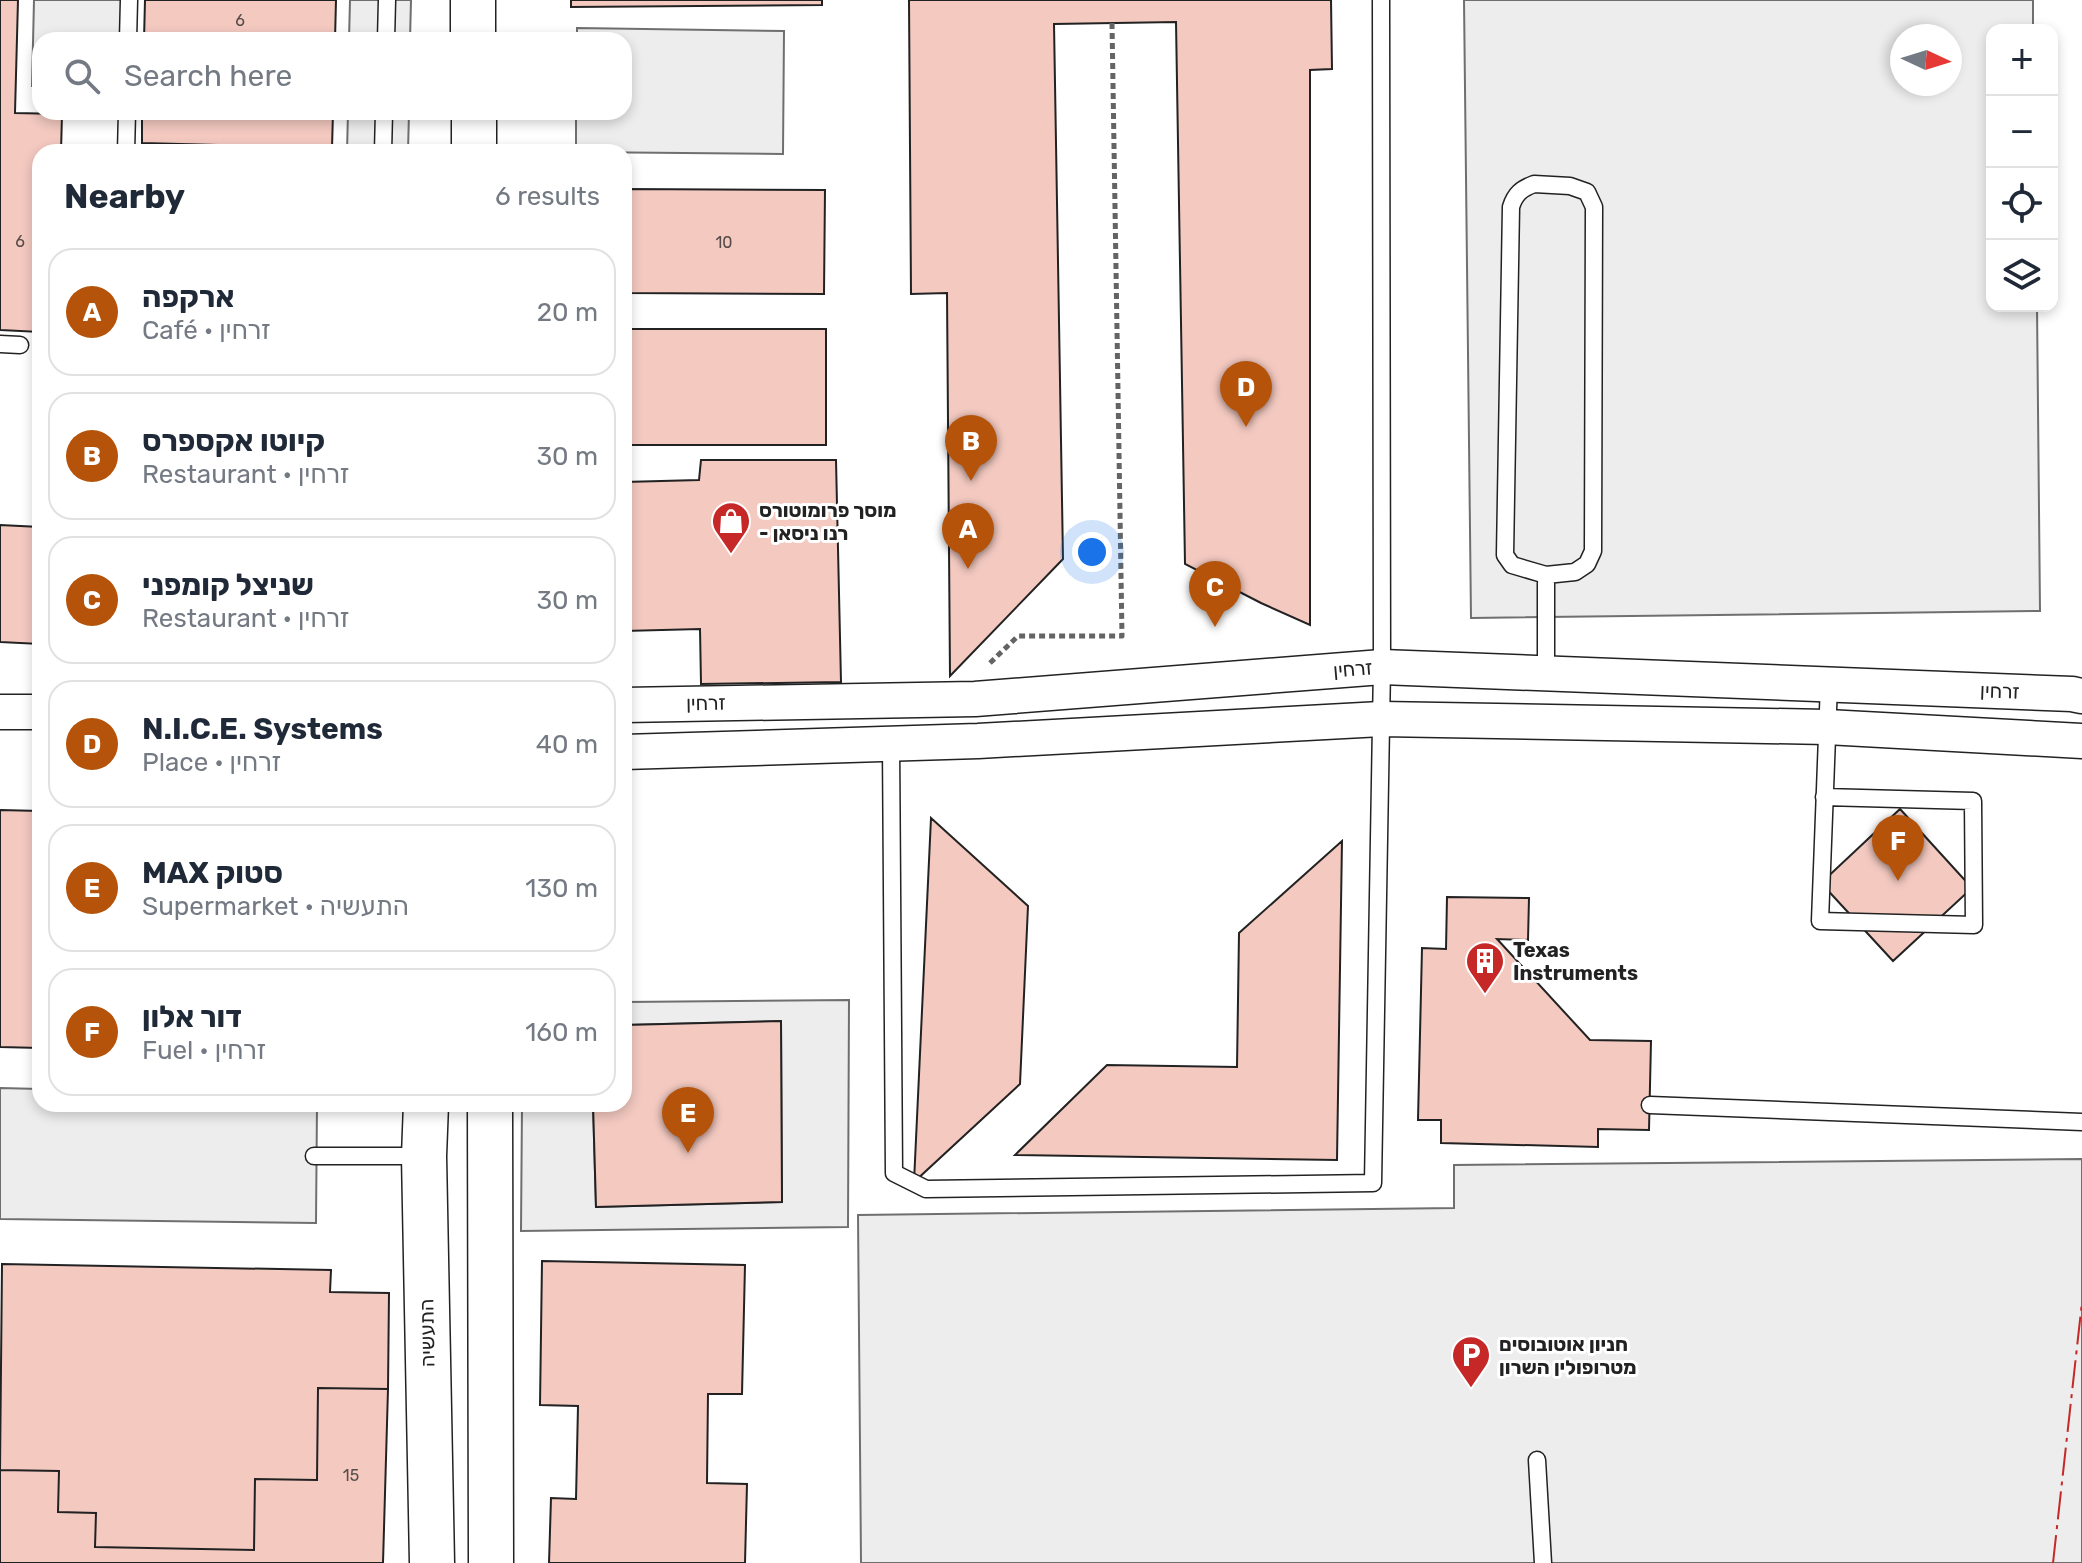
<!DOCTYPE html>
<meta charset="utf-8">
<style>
body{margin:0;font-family:Rubik,"Noto Sans Hebrew",sans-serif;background:#f2f2f3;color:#1f2937}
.controls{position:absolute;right:24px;top:24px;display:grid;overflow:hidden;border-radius:16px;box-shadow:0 4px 12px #0003}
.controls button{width:72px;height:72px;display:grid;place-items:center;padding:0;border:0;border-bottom:2px solid #e0e1e3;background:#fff;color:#1f2937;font:40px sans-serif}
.compass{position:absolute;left:1890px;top:24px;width:72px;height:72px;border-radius:50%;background:#fff;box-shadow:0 4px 12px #0003;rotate:94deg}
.you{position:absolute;left:1092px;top:552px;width:28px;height:28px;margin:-20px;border:6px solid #fff;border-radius:50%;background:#1a73e8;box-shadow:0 0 0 12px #1a73e833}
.badge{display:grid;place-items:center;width:52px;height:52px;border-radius:50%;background:#b45309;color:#fff;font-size:26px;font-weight:700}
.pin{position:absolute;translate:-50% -66px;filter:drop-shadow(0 2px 4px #0008)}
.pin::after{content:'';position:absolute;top:42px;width:28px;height:24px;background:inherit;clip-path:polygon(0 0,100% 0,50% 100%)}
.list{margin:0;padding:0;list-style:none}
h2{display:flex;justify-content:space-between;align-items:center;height:104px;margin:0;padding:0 32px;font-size:34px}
h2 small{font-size:26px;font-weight:400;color:#747a83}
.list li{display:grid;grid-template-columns:52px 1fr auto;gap:24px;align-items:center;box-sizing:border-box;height:128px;margin:0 16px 16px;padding:0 16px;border:2px solid #e0e1e3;border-radius:24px}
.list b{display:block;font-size:30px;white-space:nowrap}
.list p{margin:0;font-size:26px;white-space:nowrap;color:#747a83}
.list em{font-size:26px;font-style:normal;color:#747a83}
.icon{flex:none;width:44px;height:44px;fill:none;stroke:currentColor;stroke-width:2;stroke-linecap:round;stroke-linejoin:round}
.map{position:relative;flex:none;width:2082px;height:1563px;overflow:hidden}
.search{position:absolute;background:#fff;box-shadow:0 4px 12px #0003;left:32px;top:32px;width:600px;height:88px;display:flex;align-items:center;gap:20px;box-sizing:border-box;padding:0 28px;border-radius:24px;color:#747a83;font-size:30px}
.panel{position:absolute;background:#fff;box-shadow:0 4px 12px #0003;left:32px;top:144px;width:600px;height:968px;border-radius:24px}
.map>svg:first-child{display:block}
.parking{fill:#ededed;stroke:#6f6f6f;stroke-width:2;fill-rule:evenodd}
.building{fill:#f3c9c0;stroke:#222;stroke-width:2}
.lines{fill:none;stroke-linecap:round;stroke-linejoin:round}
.lane-casing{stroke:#222;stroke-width:19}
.street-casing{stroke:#222;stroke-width:37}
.secondary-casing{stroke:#222;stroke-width:47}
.path{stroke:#646464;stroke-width:5;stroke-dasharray:6 4;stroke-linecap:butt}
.lane{stroke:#fff;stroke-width:16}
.street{stroke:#fff;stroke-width:34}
.secondary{stroke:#fff;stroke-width:44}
.power{stroke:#c62828;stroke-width:2;stroke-dasharray:28 6 4 6;stroke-linecap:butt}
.labels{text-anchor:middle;stroke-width:6;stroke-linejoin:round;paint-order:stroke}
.number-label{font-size:16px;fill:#564c4a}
.poi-label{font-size:20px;font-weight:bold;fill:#222;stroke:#fff;text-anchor:start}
.street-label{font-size:20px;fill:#222;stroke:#fff}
</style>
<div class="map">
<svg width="2082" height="1563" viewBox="0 0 2082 1563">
<rect width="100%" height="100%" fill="#fff"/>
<!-- parking -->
<path class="parking" d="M 34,0 L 135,0 L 134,40 L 40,40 L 40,86 L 32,86 Z
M 350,0 L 411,0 L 410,40 L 349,40 Z
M 1464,0 L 2033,0 L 2033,30 L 1992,30 L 1992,306 L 2037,306 L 2040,611 L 1471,618 ZM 1902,36 L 1950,36 L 1950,84 L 1902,84 Z
M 577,28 L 784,31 L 783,154 L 576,152 L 576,112 L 624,112 L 624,40 L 577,40 Z
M 348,112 L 409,112 L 408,152 L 347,152 Z
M 849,1000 L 848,1227 L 521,1231 L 522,1104 L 593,1104 L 596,1207 L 782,1202 L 781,1021 L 624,1025 L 624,1002 Z
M 0,1088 L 40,1089 L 40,1104 L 317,1104 L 316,1223 L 0,1219 Z
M 2082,1159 L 2082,1563 L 861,1563 L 858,1215 L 1454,1208 L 1454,1165 Z"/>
<!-- building -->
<path class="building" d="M 0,0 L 18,0 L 15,113 L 62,114 L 61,152 L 40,152 L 40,332 L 0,330 Z
M 145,0 L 336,0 L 335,40 L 144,40 Z
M 571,0 L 822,0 L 822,5 L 571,7 Z
M 909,0 L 1331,0 L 1332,69 L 1310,70 L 1310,625 L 1261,603 L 1185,564 L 1176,22 L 1054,24 L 1063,559 L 950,676 L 947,293 L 911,294 Z
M 142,112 L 333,112 L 332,148 L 142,143 Z
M 624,189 L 825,190 L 824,294 L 624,293 Z
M 624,329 L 826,329 L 826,445 L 624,445 Z
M 701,460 L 836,460 L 841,682 L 701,684 L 700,629 L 624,631 L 624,482 L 699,480 Z
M 0,525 L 40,527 L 40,644 L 0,642 Z
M 1900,809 L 1972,888 L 1893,961 L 1821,883 Z
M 0,810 L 40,811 L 40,1048 L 0,1047 Z
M 931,818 L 1028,906 L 1020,1084 L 914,1182 Z
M 1342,841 L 1337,1160 L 1015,1155 L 1107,1065 L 1237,1067 L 1239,933 Z
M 1447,897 L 1529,898 L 1528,940 L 1497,939 L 1590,1040 L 1651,1041 L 1649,1130 L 1598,1129 L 1598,1147 L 1441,1143 L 1441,1120 L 1418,1120 L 1422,948 L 1446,949 Z
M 781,1021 L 782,1202 L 596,1207 L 593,1104 L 624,1104 L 624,1025 Z
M 542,1261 L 745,1265 L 742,1394 L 708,1394 L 707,1483 L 747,1484 L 745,1563 L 549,1563 L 551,1498 L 576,1499 L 578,1406 L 540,1405 Z
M 2,1264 L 331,1270 L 330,1292 L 389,1293 L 388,1389 L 318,1388 L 317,1480 L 255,1479 L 254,1550 L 95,1547 L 96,1513 L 58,1512 L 59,1471 L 0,1470 Z
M 318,1388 L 388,1389 L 383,1563 L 0,1563 L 0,1470 L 59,1471 L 58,1512 L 96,1513 L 95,1547 L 254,1550 L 255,1479 L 317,1480 Z"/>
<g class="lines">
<defs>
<path id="lane" d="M 128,40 L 129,0
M 386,40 L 387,0
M 126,152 L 127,112
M 383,152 L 384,112
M 1534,184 L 1570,186 L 1587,192 L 1594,207 L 1593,551 L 1587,564 L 1575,572 L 1546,575 L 1512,565 L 1505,555 L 1511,207 C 1515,194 1521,189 1534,184 Z
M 0,344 L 20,345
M 1546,674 L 1546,575
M 891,744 L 894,1173 L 926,1189 L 1373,1183 L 1382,667 L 1381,0
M 1824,797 L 1973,801 L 1974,925 L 1820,921 L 1829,684
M 1650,1105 L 2082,1122
M 314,1156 L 421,1156
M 1537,1460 L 1543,1563"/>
<path id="street" d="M 624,705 L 975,699 L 1382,667 L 2072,694 L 2082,696
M 0,712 L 40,712
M 624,752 L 978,741 L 1381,719 L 1827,727 L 2082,741"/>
<path id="secondary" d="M 473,0 L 473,40
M 474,112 L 474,152
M 426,1104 L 424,1156 L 432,1563
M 490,1104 L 491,1563"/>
</defs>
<!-- lane casing -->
<use href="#lane" class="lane-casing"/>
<!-- street casing -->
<use href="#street" class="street-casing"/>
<!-- secondary casing -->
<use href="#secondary" class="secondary-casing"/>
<!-- path -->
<path class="path" d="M 990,663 L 1018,636 L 1122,636 L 1112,23"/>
<!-- lane -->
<use href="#lane" class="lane"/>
<!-- street -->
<use href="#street" class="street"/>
<!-- secondary -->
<use href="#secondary" class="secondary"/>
<!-- power -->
<path class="power" d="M 2053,1563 L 2082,1302"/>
</g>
<!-- icons -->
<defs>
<symbol id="shop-pin" viewBox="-11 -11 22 30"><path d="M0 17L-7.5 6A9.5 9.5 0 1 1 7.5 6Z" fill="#c62828" stroke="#fff"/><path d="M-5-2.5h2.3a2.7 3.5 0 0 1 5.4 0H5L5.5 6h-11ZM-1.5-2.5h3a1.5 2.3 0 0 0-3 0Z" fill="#fff"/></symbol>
<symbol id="building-pin" viewBox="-11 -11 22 30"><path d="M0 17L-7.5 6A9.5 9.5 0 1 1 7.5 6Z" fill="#c62828" stroke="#fff"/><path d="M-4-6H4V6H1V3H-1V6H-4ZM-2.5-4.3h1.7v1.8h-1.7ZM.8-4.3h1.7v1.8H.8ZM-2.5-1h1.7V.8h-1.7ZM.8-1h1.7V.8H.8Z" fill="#fff"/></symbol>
<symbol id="parking-pin" viewBox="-11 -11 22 30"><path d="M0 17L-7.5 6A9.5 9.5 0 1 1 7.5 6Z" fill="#c62828" stroke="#fff"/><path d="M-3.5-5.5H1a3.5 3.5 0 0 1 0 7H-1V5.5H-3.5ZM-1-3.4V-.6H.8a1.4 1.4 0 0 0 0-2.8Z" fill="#fff"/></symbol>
</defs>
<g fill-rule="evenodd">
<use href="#shop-pin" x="709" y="499" width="44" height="60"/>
<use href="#building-pin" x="1463" y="939" width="44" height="60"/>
<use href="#parking-pin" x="1449" y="1333" width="44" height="60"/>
</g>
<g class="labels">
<!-- number labels -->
<g class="number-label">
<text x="240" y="26">6</text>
<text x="20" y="247">6</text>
<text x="724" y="248">10</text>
<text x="351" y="1481">15</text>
</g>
<!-- poi labels -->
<g class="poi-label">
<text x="759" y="517">מוסך פרומוטורס<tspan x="759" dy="23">- רנו ניסאן</tspan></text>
<text x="1513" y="957">Texas<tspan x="1513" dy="23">Instruments</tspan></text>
<text x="1499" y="1351">חניון אוטובוסים<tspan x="1499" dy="23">מטרופולין השרון</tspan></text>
</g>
<!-- street labels -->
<g class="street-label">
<text transform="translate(1353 669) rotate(-5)" y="7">זרחין</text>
<text transform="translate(2000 691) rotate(2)" y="7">זרחין</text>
<text transform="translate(706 703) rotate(-1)" y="7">זרחין</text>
<text transform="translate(427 1333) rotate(-91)" y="7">התעשיה</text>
</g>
</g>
</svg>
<div class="controls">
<button>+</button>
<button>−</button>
<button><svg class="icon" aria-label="locate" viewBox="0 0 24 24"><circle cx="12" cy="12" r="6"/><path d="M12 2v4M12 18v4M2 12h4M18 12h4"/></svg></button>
<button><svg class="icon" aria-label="layers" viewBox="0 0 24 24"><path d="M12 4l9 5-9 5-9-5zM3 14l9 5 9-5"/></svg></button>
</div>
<svg class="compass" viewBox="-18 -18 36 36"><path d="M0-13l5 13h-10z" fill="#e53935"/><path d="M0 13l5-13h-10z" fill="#747a83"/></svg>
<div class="you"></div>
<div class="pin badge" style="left:968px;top:569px">A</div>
<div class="pin badge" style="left:971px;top:481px">B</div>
<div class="pin badge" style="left:1215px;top:627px">C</div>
<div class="pin badge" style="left:1246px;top:427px">D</div>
<div class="pin badge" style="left:688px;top:1153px">E</div>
<div class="pin badge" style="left:1898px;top:881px">F</div>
<div class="search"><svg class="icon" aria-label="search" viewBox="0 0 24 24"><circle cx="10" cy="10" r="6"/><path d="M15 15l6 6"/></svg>Search here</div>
<section class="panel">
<h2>Nearby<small>6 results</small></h2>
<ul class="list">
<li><span class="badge">A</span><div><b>ארקפה</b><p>Café · זרחין</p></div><em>20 m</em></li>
<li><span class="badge">B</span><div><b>קיוטו אקספרס</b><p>Restaurant · זרחין</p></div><em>30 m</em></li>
<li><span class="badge">C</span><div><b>שניצל קומפני</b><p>Restaurant · זרחין</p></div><em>30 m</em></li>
<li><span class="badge">D</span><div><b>N.I.C.E. Systems</b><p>Place · זרחין</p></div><em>40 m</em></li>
<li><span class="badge">E</span><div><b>MAX סטוק</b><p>Supermarket · התעשיה</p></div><em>130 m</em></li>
<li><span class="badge">F</span><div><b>דור אלון</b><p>Fuel · זרחין</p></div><em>160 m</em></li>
</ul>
</section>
</div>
